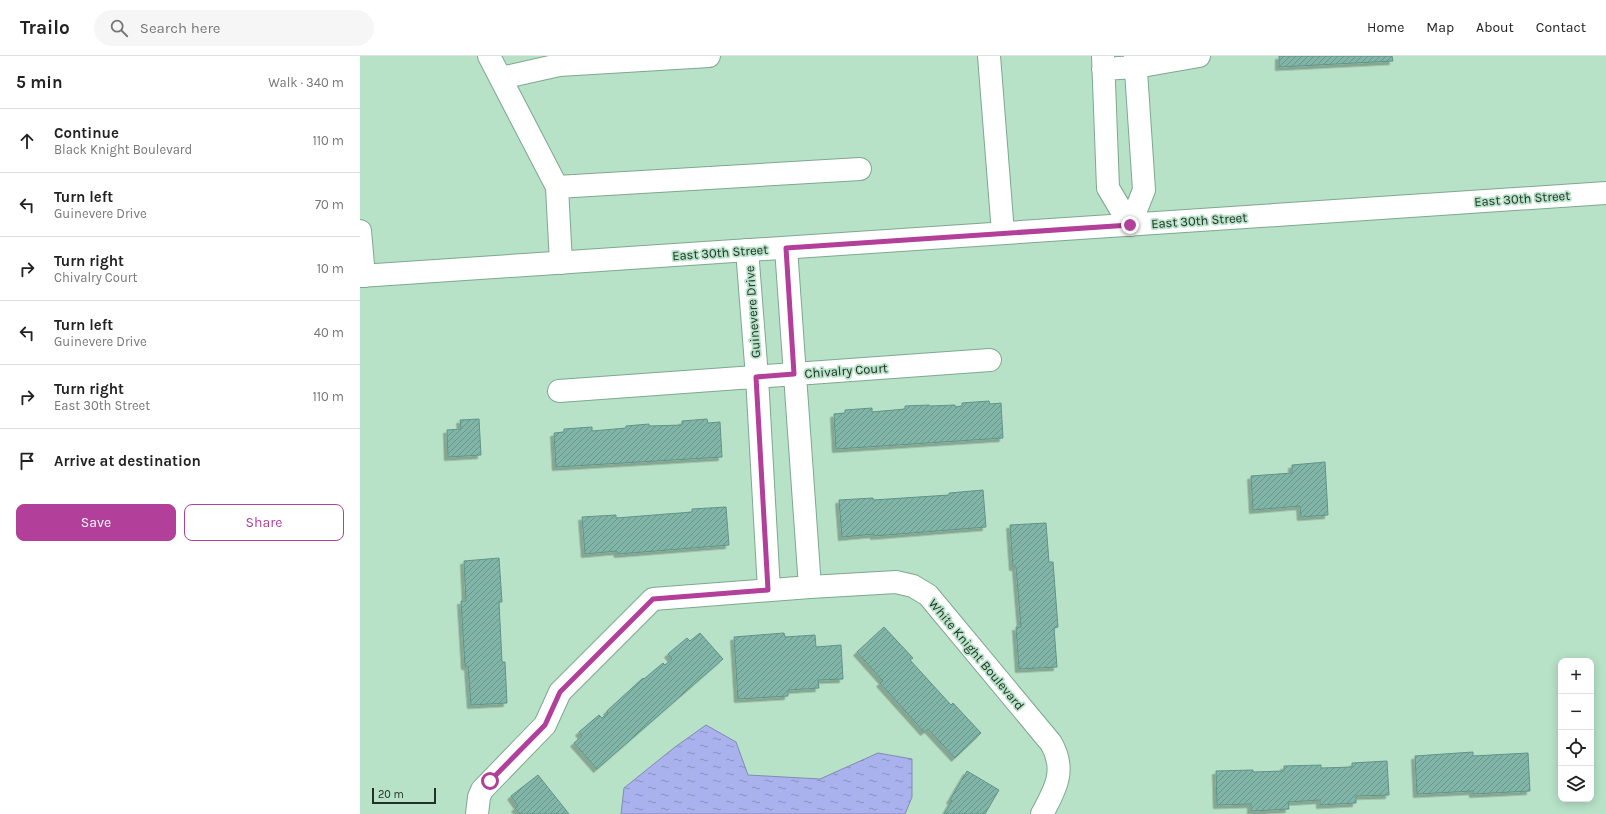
<!DOCTYPE html>
<meta charset="utf-8">
<style>
body{margin:0;font-family:Karla,sans-serif;background:#f6f6f6;color:#222}
.controls{position:absolute;right:12px;bottom:12px;display:grid;overflow:hidden;border-radius:8px;box-shadow:0 2px 10px #0003}
.controls button{width:36px;height:36px;display:grid;place-items:center;padding:0;border:0;border-bottom:1px solid #e0e0e0;background:#fff;color:#222;font:20px sans-serif}
.scale{position:absolute;left:12px;bottom:10px;width:64px;box-sizing:border-box;padding-left:4px;border:2px solid #203127;border-top:0;font-size:11px;line-height:14px;white-space:nowrap;color:#203127;-webkit-text-stroke:3px #b7e2c7;paint-order:stroke}
.stop{position:absolute;width:12px;height:12px;margin:-9px;border:3px solid #b23f99;border-radius:50%;background:#fff}
.stop.end{background:#b23f99;border-color:#fff;box-shadow:0 1px 4px #0008}
.list{margin:0;padding:0;list-style:none}
h2{display:flex;justify-content:space-between;align-items:center;height:52px;margin:0;padding:0 16px;font-size:17px}
h2 small{font-size:13px;font-weight:400;color:#767676}
.list li{display:grid;grid-template-columns:26px 1fr auto;gap:12px;align-items:center;box-sizing:border-box;height:64px;padding:0 16px;border-top:1px solid #e0e0e0}
.list b{display:block;font-size:15px;white-space:nowrap}
.list p{margin:0;font-size:13px;white-space:nowrap;color:#767676}
.list em{font-size:13px;font-style:normal;color:#767676}
.actions{display:flex;gap:8px;padding:12px 16px}
.actions a{flex:1;padding:9px 0;border:1px solid #b23f99;border-radius:8px;text-align:center;font-size:14px;color:#b23f99}
.actions .main{background:#b23f99;color:#fff}
.icon{flex:none;width:22px;height:22px;fill:none;stroke:currentColor;stroke-width:2;stroke-linecap:round;stroke-linejoin:round}
.map{position:relative;flex:none;width:1246px;height:758px;overflow:hidden}
header{display:flex;align-items:center;gap:24px;box-sizing:border-box;height:56px;padding:0 20px;background:#fff;border-bottom:1px solid #e0e0e0}
header strong{font-size:19px}
nav{display:flex;gap:22px;margin-inline-start:auto;font-size:14px}
.search{width:280px;height:36px;background:#f6f6f6;display:flex;align-items:center;gap:10px;box-sizing:border-box;padding:0 14px;border-radius:22px;color:#767676;font-size:15px}
main{display:flex}
aside{flex:1;background:#fff}
.map>svg:first-child{display:block}
.water{fill:url(#water-ripples);stroke:#808bb2}
.building{fill:url(#building-hatch);stroke:#609488;filter:url(#shadow)}
.lines{fill:none;stroke-linecap:round;stroke-linejoin:round}
.minor-casing{stroke:#7ea88e;stroke-width:24}
.major-casing{stroke:#7ea88e;stroke-width:24}
.minor{stroke:#fff;stroke-width:22}
.major{stroke:#fff;stroke-width:22}
.route{stroke:#b23f99;stroke-width:5}
.labels{text-anchor:middle;stroke-width:3.5;stroke-linejoin:round;paint-order:stroke}
.street-label{font-size:13px;fill:#203127;stroke:#b7e2c7}
</style>
<header>
<strong>Trailo</strong>
<div class="search"><svg class="icon" aria-label="search" viewBox="0 0 24 24"><circle cx="10" cy="10" r="6"/><path d="M15 15l6 6"/></svg>Search here</div>
<nav><a>Home</a><a>Map</a><a>About</a><a>Contact</a></nav>
</header>
<main>
<aside>
<h2>5 min<small>Walk · 340 m</small></h2>
<ul class="list">
<li><svg class="icon" aria-label="ahead" viewBox="0 0 24 24"><path d="M12 20V5M6 11l6-6 6 6"/></svg><div><b>Continue</b><p>Black Knight Boulevard</p></div><em>110 m</em></li>
<li><svg class="icon" aria-label="left" viewBox="0 0 24 24"><path d="M17 20v-9H6M10 6l-5 5 5 5"/></svg><div><b>Turn left</b><p>Guinevere Drive</p></div><em>70 m</em></li>
<li><svg class="icon" aria-label="right" viewBox="0 0 24 24"><path d="M7 20v-9h11M14 6l5 5-5 5"/></svg><div><b>Turn right</b><p>Chivalry Court</p></div><em>10 m</em></li>
<li><svg class="icon" aria-label="left" viewBox="0 0 24 24"><path d="M17 20v-9H6M10 6l-5 5 5 5"/></svg><div><b>Turn left</b><p>Guinevere Drive</p></div><em>40 m</em></li>
<li><svg class="icon" aria-label="right" viewBox="0 0 24 24"><path d="M7 20v-9h11M14 6l5 5-5 5"/></svg><div><b>Turn right</b><p>East 30th Street</p></div><em>110 m</em></li>
<li><svg class="icon" aria-label="arrive" viewBox="0 0 24 24"><path d="M6 21V4h12l-3 4 3 4H6"/></svg><div><b>Arrive at destination</b></div></li>
</ul>
<div class="actions"><a class="main">Save</a><a>Share</a></div>
</aside>
<div class="map">
<svg width="1246" height="758" viewBox="0 0 1246 758">
<defs>
<pattern id="water-ripples" width="26" height="14" patternUnits="userSpaceOnUse"><rect width="26" height="14" fill="#a9b2ed"/><path d="M2 4q2-2 4 0t4 0M15 11q2-2 4 0t4 0" fill="none" stroke="#8991c0"/></pattern>
<pattern id="building-hatch" width="6" height="6" patternUnits="userSpaceOnUse"><rect width="6" height="6" fill="#80b5a8"/><path d="M-1 1l2-2M0 6l6-6M5 7l2-2" fill="none" stroke="#689489"/></pattern>
<filter id="shadow"><feDropShadow dx="-3.5" dy="3.5" stdDeviation="0" flood-color="#0004"/></filter>
</defs>
<rect width="100%" height="100%" fill="#b7e2c7"/>
<!-- water -->
<path class="water" d="M 346,669 L 376,686 L 388,719 L 460,723 L 518,697 L 552,703 L 552,741 L 545,758 L 261,758 L 264,732 L 315,691 Z"/>
<!-- building -->
<path class="building" d="M 919,0 L 1032,0 L 1033,5 L 919,11 Z
M 629,345 L 630,348 L 641,347 L 643,382 L 476,393 L 474,358 L 485,357 L 485,354 L 512,352 L 512,356 L 545,353 L 545,350 L 569,349 L 570,350 L 595,349 L 595,351 L 602,350 L 602,347 Z
M 119,363 L 121,399 L 88,401 L 87,374 L 101,373 L 100,364 Z
M 347,363 L 348,367 L 360,366 L 362,401 L 196,411 L 194,377 L 204,376 L 204,373 L 232,371 L 232,375 L 266,372 L 266,370 L 289,368 L 289,370 L 322,369 L 322,365 Z
M 965,406 L 968,459 L 941,461 L 940,450 L 893,454 L 891,420 L 932,417 L 932,409 Z
M 623,434 L 626,471 L 514,480 L 514,478 L 482,481 L 479,444 L 513,442 L 513,444 L 589,439 L 589,437 Z
M 366,451 L 369,489 L 258,498 L 257,495 L 225,498 L 222,461 L 256,459 L 256,462 L 332,456 L 332,453 Z
M 686,467 L 689,506 L 693,506 L 698,571 L 694,572 L 697,611 L 659,613 L 656,571 L 661,571 L 656,511 L 653,511 L 650,469 Z
M 139,502 L 142,546 L 139,546 L 142,606 L 145,606 L 147,647 L 111,649 L 108,610 L 105,610 L 101,545 L 106,545 L 104,505 Z
M 524,571 L 553,602 L 550,604 L 591,649 L 593,647 L 621,677 L 595,702 L 568,673 L 564,676 L 520,627 L 523,625 L 497,596 Z
M 340,577 L 363,603 L 237,713 L 214,687 L 222,680 L 219,676 L 239,659 L 242,662 L 248,657 L 247,655 L 283,622 L 284,623 L 303,607 L 305,609 L 312,603 L 308,598 L 327,582 L 330,585 Z
M 424,577 L 425,581 L 455,579 L 456,591 L 481,589 L 483,623 L 458,624 L 459,632 L 428,634 L 428,640 L 378,643 L 374,581 Z
M 1113,696 L 1113,700 L 1168,697 L 1170,735 L 1113,738 L 1113,735 L 1057,738 L 1055,700 Z
M 1027,705 L 1029,739 L 996,740 L 996,747 L 960,749 L 960,744 L 928,746 L 929,753 L 891,755 L 891,748 L 857,749 L 856,715 L 893,714 L 893,716 L 924,715 L 924,710 L 961,709 L 961,712 L 992,711 L 992,707 Z
M 607,715 L 639,734 L 625,758 L 584,758 L 592,745 L 590,744 Z
M 178,719 L 209,758 L 160,758 L 155,752 L 158,750 L 151,740 Z"/>
<g class="lines">
<defs>
<path id="minor" d="M 129,0 L 197,131 L 201,207
M 629,0 L 643,177
M 743,0 L 748,132 L 770,169
M 743,13 L 776,11 L 839,0
M 141,22 L 199,9 L 349,0
M 197,131 L 500,113
M 770,169 L 784,134 L 775,0
M 0,175 L 4,220
M 426,192 L 450,531
M 387,194 L 397,321 L 409,534
M 199,335 L 630,304
M 117,758 L 119,741 L 122,734 L 185,669 L 200,636 L 293,543 L 450,531 L 536,526 L 553,530 L 568,539 L 691,687 C 707,714 695,734 682,758"/>
<path id="major" d="M 0,220 L 1246,137"/>
</defs>
<!-- minor casing -->
<use href="#minor" class="minor-casing"/>
<!-- major casing -->
<use href="#major" class="major-casing"/>
<!-- minor -->
<use href="#minor" class="minor"/>
<!-- major -->
<use href="#major" class="major"/>
</g>
<g class="lines">
<!-- route -->
<path class="route" d="M 130,725 L 185,669 L 200,636 L 293,543 L 408,534 L 396,321 L 434,318 L 426,192 L 770,169"/>
</g>
<g class="labels">
<!-- street labels -->
<g class="street-label">
<text transform="translate(1162 142) rotate(-4)" y="5">East 30th Street</text>
<text transform="translate(839 164) rotate(-4)" y="5">East 30th Street</text>
<text transform="translate(360 196) rotate(-4)" y="5">East 30th Street</text>
<text transform="translate(392 256) rotate(-94)" y="5">Guinevere Drive</text>
<text transform="translate(486 314) rotate(-4)" y="5">Chivalry Court</text>
<text transform="translate(617 598) rotate(50)" y="5">White Knight Boulevard</text>
</g>
</g>
</svg>
<div class="controls">
<button>+</button>
<button>−</button>
<button><svg class="icon" aria-label="locate" viewBox="0 0 24 24"><circle cx="12" cy="12" r="6"/><path d="M12 2v4M12 18v4M2 12h4M18 12h4"/></svg></button>
<button><svg class="icon" aria-label="layers" viewBox="0 0 24 24"><path d="M12 4l9 5-9 5-9-5zM3 14l9 5 9-5"/></svg></button>
</div>
<div class="scale">20 m</div>
<div class="stop" style="left:130px;top:725px"></div>
<div class="stop end" style="left:770px;top:169px"></div>
</div>
</main>
